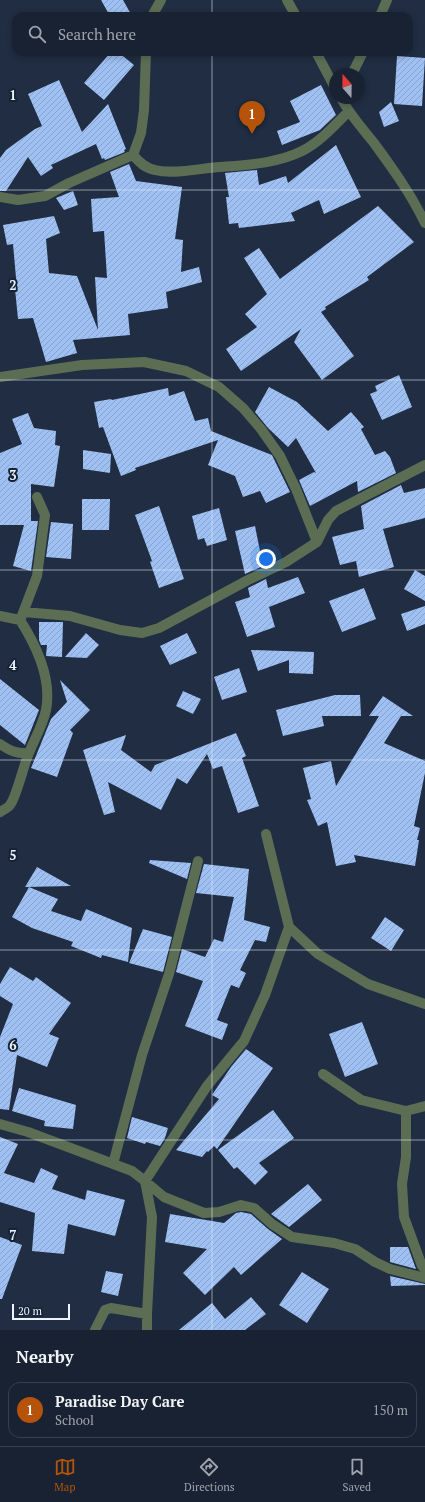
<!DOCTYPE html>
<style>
body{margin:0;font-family:"PT Serif",serif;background:#212a3a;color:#f1f3f6}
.compass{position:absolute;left:329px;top:68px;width:36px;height:36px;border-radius:50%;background:#182232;box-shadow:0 2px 6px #0003;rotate:340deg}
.scale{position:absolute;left:12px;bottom:10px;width:58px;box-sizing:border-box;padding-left:4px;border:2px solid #ecf4ff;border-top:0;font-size:11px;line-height:14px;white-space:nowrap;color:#ecf4ff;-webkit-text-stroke:3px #162337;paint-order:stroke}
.you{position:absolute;left:266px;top:559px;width:14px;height:14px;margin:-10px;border:3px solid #fff;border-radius:50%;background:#1a73e8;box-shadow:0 0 0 6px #1a73e833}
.badge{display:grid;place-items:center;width:26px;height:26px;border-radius:50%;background:#b45309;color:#fff;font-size:13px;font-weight:700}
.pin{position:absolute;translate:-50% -33px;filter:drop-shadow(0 1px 2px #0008)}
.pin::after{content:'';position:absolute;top:21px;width:14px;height:12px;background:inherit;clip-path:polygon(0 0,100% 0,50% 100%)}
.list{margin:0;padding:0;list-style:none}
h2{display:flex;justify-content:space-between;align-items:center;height:52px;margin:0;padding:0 16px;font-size:17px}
h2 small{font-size:13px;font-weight:400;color:#9fa4ac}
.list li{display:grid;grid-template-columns:26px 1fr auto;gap:12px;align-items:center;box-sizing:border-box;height:56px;margin:0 8px 8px;padding:0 8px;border:1px solid #363f4d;border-radius:12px}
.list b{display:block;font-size:15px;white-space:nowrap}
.list p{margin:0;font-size:13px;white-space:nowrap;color:#9fa4ac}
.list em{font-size:13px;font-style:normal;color:#9fa4ac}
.icon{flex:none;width:22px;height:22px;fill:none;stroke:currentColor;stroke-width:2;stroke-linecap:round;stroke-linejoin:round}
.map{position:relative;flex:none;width:425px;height:1330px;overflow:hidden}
.search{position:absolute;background:#182232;box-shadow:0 2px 6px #0003;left:12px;right:12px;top:12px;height:44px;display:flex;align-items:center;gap:10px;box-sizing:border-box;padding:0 14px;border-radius:12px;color:#9fa4ac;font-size:15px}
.sheet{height:116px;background:#182232}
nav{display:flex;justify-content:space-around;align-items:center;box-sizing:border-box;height:56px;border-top:1px solid #363f4d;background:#182232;font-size:11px;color:#9fa4ac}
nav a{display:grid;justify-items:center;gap:2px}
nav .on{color:#b45309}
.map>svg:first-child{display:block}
.building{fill:url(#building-hatch)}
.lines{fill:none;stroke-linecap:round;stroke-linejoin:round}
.street{stroke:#5b6e54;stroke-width:10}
.grid{fill:none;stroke:#ecf4ff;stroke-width:1;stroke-opacity:0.55}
.grid-label{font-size:13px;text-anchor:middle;font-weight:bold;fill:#ecf4ff;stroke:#162337;stroke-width:4;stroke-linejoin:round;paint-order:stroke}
</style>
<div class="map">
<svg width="425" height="1330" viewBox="0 0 425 1330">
<defs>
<pattern id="building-hatch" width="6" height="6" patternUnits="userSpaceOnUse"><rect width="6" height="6" fill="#9ec0f3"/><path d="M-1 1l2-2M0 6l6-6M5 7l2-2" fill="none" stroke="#88a2c9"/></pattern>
</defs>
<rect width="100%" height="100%" fill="#202d42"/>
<!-- building -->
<path class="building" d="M 101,0 L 123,0 L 132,16 L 110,16 Z
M 111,52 L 118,52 L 134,65 L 104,100 L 84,83 Z
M 397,56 L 425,58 L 422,106 L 394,104 Z
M 59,80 L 82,132 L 108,104 L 126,149 L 124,150 L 125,152 L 105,160 L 104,158 L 102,159 L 96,144 L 51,165 L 53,168 L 41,176 L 28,157 L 6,191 L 0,191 L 0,158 L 6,150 L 35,129 L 42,126 L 28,94 Z
M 321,85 L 336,115 L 320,130 L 282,145 L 277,131 L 300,122 L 290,101 Z
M 391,102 L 399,121 L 384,127 L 379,112 Z
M 336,145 L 361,197 L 324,214 L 319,200 L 291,213 L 295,221 L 239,228 L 238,223 L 229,224 L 226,197 L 229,197 L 225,173 L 257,170 L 259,185 L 286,176 L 288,183 Z
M 129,164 L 136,181 L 182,187 L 175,239 L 183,240 L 181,272 L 199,267 L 202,282 L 166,292 L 168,308 L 128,314 L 130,335 L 73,340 L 77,353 L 46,362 L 33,318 L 18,319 L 15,289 L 17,289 L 13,244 L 7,245 L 3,225 L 54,216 L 60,233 L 46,239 L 49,273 L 77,276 L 98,330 L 95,277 L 107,278 L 104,231 L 93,232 L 91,199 L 119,197 L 110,172 Z
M 73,191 L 78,205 L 64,210 L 56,198 Z
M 378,206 L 414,242 L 367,277 L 369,280 L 325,307 L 326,309 L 321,312 L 354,356 L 322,380 L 294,342 L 301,329 L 241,371 L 226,349 L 257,327 L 245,314 L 267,294 L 244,258 L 259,248 L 280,279 Z
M 399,375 L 412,407 L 382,420 L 370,394 L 377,391 L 375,386 Z
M 269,387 L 297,402 L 328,431 L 351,412 L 364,427 L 361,429 L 375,455 L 385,451 L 390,457 L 396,473 L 358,492 L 357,481 L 310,506 L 299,480 L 314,472 L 316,473 L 296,438 L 288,447 L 268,428 L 255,412 Z
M 168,388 L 169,396 L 184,391 L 195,421 L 208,418 L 211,431 L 272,455 L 290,492 L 266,503 L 260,491 L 243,497 L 235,476 L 208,465 L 218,440 L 135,468 L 136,470 L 121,476 L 103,427 L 99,428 L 94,402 L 111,399 L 112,400 Z
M 28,413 L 34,428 L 56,431 L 55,445 L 60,446 L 54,487 L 31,484 L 31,521 L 38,521 L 31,571 L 13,566 L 24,525 L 0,525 L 0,453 L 22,444 L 12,419 Z
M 83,450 L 111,454 L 110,473 L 83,469 Z
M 401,485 L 404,493 L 425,488 L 425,518 L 383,529 L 394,567 L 359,577 L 356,561 L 340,565 L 332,537 L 364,529 L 361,506 Z
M 82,499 L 110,499 L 109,530 L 82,530 Z
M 159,506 L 184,579 L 159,588 L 150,562 L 152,561 L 135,515 Z
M 219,508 L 227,540 L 207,546 L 204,538 L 198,540 L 192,516 Z
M 51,522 L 73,524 L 71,559 L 46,557 Z
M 255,526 L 263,566 L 245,574 L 235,531 Z
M 415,570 L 425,576 L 425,601 L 404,589 Z
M 298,577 L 305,593 L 269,607 L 275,627 L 247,637 L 235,602 L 250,597 L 248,588 L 266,579 L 268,588 Z
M 364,588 L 376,619 L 342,632 L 329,601 Z
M 425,606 L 425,624 L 407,631 L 401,614 Z
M 39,622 L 63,622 L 62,657 L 46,656 L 47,645 L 41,645 L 39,640 Z
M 86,633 L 99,645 L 87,658 L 65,657 Z
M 187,633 L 197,653 L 170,665 L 160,646 Z
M 251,650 L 314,652 L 313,674 L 289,673 L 289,660 L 258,671 Z
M 239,668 L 247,692 L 222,700 L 214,677 Z
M 0,679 L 39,710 L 25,745 L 0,725 Z
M 60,680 L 90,710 L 70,730 L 73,733 L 57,777 L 31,768 L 51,719 L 67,702 Z
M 183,691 L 201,699 L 193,714 L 176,706 Z
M 335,695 L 360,695 L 361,716 L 322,716 L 324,726 L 283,736 L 276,710 Z
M 383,696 L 413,716 L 401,716 L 384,743 L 425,761 L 425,773 L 414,826 L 420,828 L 417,840 L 419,840 L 415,866 L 354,855 L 356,862 L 336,866 L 327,822 L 318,826 L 307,800 L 311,799 L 303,768 L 331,761 L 336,786 L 379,716 L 369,716 Z
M 236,733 L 246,756 L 242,758 L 259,806 L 238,813 L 222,766 L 213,769 L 207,754 L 187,784 L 177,778 L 161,810 L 108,782 L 115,812 L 104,815 L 83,750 L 126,735 L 121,750 L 151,772 L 155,765 Z
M 150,860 L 191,863 L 187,879 L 149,863 Z
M 204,864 L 249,869 L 244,920 L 270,927 L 266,942 L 255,940 L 240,970 L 246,973 L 239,988 L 231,985 L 217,1020 L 228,1024 L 222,1040 L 185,1026 L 203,981 L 176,972 L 182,949 L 205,957 L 214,939 L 223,942 L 234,897 L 196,893 Z
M 37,867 L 71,886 L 25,887 Z
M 29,887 L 58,899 L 51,911 L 81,921 L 86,909 L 132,928 L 128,962 L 102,955 L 101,958 L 71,946 L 73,942 L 32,928 L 12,917 Z
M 385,917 L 404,930 L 391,951 L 371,938 Z
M 143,929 L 172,937 L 163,972 L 129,963 Z
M 10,967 L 33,981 L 36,977 L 71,1003 L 49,1034 L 59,1038 L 47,1067 L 17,1055 L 9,1110 L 0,1109 L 0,1037 L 13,1004 L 0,996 L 0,984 Z
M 362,1022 L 378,1064 L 345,1077 L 329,1034 Z
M 246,1049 L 273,1068 L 217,1149 L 214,1146 L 208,1152 L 207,1151 L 202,1157 L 176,1150 L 219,1099 L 212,1095 L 231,1067 Z
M 19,1088 L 76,1105 L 73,1129 L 44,1126 L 45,1121 L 12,1111 Z
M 273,1110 L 294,1138 L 259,1163 L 268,1172 L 255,1185 L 237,1167 L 234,1169 L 218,1150 Z
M 132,1117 L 168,1128 L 165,1138 L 160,1146 L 146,1142 L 145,1144 L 127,1138 Z
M 0,1137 L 18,1144 L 4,1173 L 34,1183 L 41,1168 L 58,1176 L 52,1189 L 85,1200 L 87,1190 L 125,1200 L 115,1236 L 68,1224 L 64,1254 L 32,1251 L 35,1213 L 0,1202 Z
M 308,1184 L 322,1200 L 289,1227 L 271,1214 Z
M 241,1212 L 251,1214 L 268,1229 L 282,1239 L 241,1275 L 234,1267 L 205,1295 L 183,1273 L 207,1249 L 165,1242 L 170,1214 L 224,1223 L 236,1213 Z
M 0,1237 L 22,1245 L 2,1299 L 0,1299 Z
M 390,1247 L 408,1247 L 416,1269 L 390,1262 Z
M 106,1271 L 123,1274 L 118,1296 L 101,1292 Z
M 302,1272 L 329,1289 L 307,1323 L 279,1305 Z
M 390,1276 L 425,1284 L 425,1285 L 391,1286 Z
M 251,1297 L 266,1314 L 245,1330 L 179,1330 L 212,1303 L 225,1319 Z"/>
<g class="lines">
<!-- street -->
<path class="street" d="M 287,0 L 296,16
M 152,16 L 161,0
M 380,16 L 387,0
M 316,52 L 335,88
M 352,74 L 363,52
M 341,98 C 350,115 362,128 374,143 C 393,169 411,194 425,223
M 133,155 C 139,162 145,168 155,170 C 170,174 194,170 209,168 C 240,165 274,165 302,151 C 320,142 334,126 348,112
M 0,197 L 18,200 L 45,196 L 69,183 L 133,155 L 141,133 L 144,110 L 146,52
M 0,377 L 82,365 L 144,362 L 186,371 L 219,387 L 243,408 L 261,429 L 280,456 L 296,489 L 317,542 L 286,562 L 248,580 L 159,628 L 142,633 L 120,630 L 70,616 L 24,612
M 317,542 L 328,520 L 336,511 L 425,465
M 0,616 L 20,620 C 36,645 52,679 46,710 C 43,726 31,745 26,761 C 22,772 16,797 10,805 C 8,808 3,810 0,812
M 21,618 L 37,576 L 45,515 L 37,497
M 0,744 C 10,751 17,754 29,753
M 266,834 L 289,927 L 318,954 L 368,984 L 425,1004
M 289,927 L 265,995 L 244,1041 L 207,1086 L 145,1181 L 164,1197 L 204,1213 L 219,1212 L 241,1205 L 254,1208 L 272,1224 L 292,1237 L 334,1243 L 355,1249 L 375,1262 L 390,1269 L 425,1278
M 323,1074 L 361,1100 L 406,1111 L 425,1106
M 406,1111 L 406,1157 L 402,1184 L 404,1217 L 422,1266 L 425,1269
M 0,1124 L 28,1132 L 132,1171 L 145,1181 L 152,1217 L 147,1314 L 147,1330
M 113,1164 L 142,1055 L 169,974 L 198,861
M 95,1330 L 105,1310 L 111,1308 L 147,1314"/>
</g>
<!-- grid -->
<path class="grid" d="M 212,0 L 212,16M 212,52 L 212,1330M 0,190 L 425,190M 0,380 L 425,380M 0,570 L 425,570M 0,760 L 425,760M 0,950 L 425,950M 0,1140 L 425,1140"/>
<g class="grid-label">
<text x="13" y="100">1</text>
<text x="13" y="290">2</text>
<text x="13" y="480">3</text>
<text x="13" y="670">4</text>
<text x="13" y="860">5</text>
<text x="13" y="1050">6</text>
<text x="13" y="1240">7</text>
</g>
</svg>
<svg class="compass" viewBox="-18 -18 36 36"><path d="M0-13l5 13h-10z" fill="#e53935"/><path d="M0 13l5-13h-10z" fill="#9fa4ac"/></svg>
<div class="scale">20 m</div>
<div class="you"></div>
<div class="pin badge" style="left:252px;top:134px">1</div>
<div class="search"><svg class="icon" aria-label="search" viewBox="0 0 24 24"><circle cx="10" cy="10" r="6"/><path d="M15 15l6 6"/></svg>Search here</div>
</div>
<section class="sheet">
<h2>Nearby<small></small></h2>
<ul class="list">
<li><span class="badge">1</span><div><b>Paradise Day Care</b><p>School</p></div><em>150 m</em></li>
</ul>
</section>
<nav>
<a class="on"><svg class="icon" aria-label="map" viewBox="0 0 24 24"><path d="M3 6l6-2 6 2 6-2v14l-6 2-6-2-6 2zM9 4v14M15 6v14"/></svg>Map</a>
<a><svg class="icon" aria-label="directions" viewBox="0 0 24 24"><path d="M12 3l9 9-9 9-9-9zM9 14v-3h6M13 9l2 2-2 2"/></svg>Directions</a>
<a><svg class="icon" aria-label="saved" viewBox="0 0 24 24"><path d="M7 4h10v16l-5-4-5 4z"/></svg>Saved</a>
</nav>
